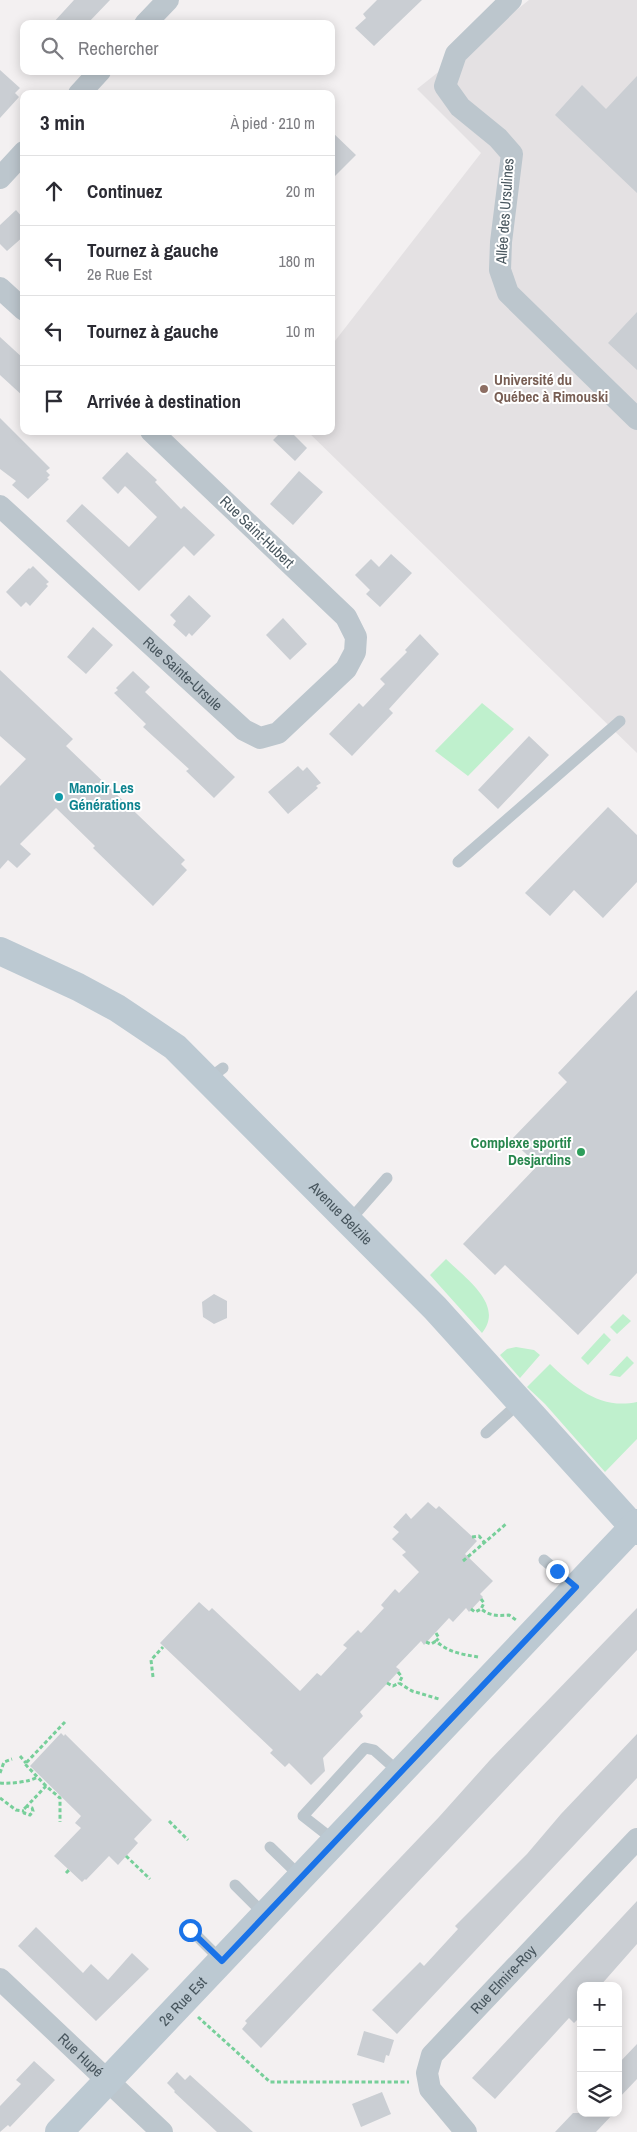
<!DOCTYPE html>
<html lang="fr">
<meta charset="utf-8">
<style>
body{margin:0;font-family:"Archivo Narrow",sans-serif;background:#f2f2f3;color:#2b2b33}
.controls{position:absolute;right:15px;bottom:15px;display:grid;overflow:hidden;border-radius:10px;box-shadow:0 2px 12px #0003}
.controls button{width:45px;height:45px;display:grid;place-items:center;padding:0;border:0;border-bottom:1px solid #e1e1e2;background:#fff;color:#2b2b33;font:25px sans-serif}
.stop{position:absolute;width:15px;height:15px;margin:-11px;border:4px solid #1a73e8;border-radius:50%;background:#fff}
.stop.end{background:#1a73e8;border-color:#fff;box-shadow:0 1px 5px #0008}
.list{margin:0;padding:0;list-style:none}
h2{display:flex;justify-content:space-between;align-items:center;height:65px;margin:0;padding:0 20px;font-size:21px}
h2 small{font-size:16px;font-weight:400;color:#7c7c81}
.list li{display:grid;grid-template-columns:32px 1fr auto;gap:15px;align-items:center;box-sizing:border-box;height:70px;padding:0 20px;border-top:1px solid #e1e1e2}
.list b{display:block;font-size:19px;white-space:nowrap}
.list p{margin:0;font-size:16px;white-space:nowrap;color:#7c7c81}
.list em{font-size:16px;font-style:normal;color:#7c7c81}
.icon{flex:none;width:28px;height:28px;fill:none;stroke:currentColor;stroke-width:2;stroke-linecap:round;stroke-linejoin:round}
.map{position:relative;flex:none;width:637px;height:2132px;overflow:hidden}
.search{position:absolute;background:#fff;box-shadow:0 2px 12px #0003;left:20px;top:20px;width:315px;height:55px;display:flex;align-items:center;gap:12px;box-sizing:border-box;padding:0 18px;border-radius:10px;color:#7c7c81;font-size:19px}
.panel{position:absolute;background:#fff;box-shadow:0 2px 12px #0003;left:20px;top:90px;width:315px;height:345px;border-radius:10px}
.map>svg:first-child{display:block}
.education{fill:#e4e1e3}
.green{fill:#bff0cd}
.building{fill:#caced3}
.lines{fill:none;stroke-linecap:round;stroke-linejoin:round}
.path{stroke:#77cf9a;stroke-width:3;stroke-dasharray:4 2.5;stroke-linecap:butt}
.lane{stroke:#bcc6cd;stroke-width:11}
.street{stroke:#bcc6cd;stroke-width:22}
.secondary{stroke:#bcc9d2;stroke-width:28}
.route{stroke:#1a73e8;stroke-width:6}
.education-dot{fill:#8d6e63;stroke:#fff;stroke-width:2}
.culture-dot{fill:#0f9aa8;stroke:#fff;stroke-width:2}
.leisure-dot{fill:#2e9e5b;stroke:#fff;stroke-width:2}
.labels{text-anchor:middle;stroke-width:4;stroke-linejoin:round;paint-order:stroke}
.street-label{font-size:15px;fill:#48565e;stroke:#fff}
.education-label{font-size:15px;font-weight:bold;fill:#785e54;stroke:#fff;text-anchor:start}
.culture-label{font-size:15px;font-weight:bold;fill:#0d838f;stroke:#fff;text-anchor:start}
.leisure-label{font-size:15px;font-weight:bold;fill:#27864d;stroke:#fff;text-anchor:end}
</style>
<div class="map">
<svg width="637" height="2132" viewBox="0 0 637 2132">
<rect width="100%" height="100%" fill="#f3f0f1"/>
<!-- education -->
<path class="education" d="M 529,0 L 637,0 L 637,753 L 307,431 L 331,431 L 331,346 L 481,153 L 417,89 Z"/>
<!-- green -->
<path class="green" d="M 482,703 L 514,729 L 468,776 L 435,751 Z
M 446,1259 C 465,1278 505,1305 482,1333 L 430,1275 Z
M 623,1314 L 631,1321 L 617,1334 L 610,1327 Z
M 604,1333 L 611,1340 L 588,1365 L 581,1358 Z
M 516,1347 L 534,1350 L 540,1355 L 520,1378 L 500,1355 L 507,1349 Z
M 627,1356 L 634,1363 L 620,1377 L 609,1375 Z
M 550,1364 C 574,1387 600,1410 637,1402 L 637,1439 L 605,1472 L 545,1404 L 527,1387 Z"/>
<!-- building -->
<path class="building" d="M 74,0 L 110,0 L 87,24 L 52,24 Z
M 377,0 L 422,0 L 374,46 L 355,28 L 366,18 L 363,14 Z
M 0,70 L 20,88 L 15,93 L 19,97 L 0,118 Z
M 637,76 L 637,193 L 555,115 L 582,85 L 606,109 Z
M 331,131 L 356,155 L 331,180 Z
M 16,210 L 24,219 L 24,236 L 7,251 L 0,244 L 0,225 Z
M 637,312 L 637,370 L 608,343 Z
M 0,337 L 24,359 L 24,397 L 0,375 Z
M 0,418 L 50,468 L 46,471 L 50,475 L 47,478 L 49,479 L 28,499 L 12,485 L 16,481 L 0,469 Z
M 282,431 L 290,431 L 307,448 L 295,461 L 273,440 Z
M 127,452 L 157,480 L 155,482 L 181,509 L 184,506 L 215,535 L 194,556 L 184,546 L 139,591 L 66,521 L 82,504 L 129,547 L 157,517 L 125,486 L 118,494 L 102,478 Z
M 299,471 L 323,492 L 293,525 L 270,504 Z
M 391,554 L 412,573 L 380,607 L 366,594 L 370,590 L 355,575 L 371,559 L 379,567 Z
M 33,566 L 49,582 L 46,584 L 48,586 L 30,606 L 26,602 L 21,607 L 6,592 L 29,568 L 30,569 Z
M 189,595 L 211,616 L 192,636 L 189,633 L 186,637 L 173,625 L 176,621 L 170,615 Z
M 283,618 L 307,644 L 290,660 L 266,635 Z
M 93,627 L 113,645 L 86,674 L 67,657 Z
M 420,634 L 439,654 L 389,709 L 393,713 L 352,756 L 329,734 L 359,703 L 363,707 L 385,684 L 380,679 L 407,652 L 405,650 Z
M 0,670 L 73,739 L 66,746 L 185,860 L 181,864 L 187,870 L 153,906 L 93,848 L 95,846 L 56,808 L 20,844 L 31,854 L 17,868 L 8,860 L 0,869 L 0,786 L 26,759 L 0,736 Z
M 133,671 L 150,687 L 145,692 L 235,777 L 214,798 L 186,771 L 189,769 L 143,727 L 146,724 L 114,693 L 118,690 L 116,688 Z
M 529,736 L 549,755 L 498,809 L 478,790 Z
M 298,766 L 303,771 L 307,767 L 321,783 L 316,786 L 318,788 L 288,814 L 268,792 Z
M 608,807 L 637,835 L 637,882 L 603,918 L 574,890 L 550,916 L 525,893 Z
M 637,990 L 637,1273 L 578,1335 L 505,1265 L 495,1275 L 463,1244 L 538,1165 L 511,1140 L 567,1082 L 558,1073 Z
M 214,1294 L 227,1301 L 227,1318 L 214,1324 L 203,1317 L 202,1302 Z
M 428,1502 L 436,1509 L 439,1506 L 477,1541 L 465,1554 L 493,1581 L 480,1594 L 483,1597 L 469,1612 L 466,1608 L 453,1622 L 449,1618 L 424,1645 L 421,1641 L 396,1667 L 400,1670 L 360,1712 L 363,1716 L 323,1758 L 325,1771 L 311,1785 L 289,1763 L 285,1767 L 270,1753 L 273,1750 L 160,1643 L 199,1602 L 209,1611 L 212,1608 L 300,1691 L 317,1673 L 321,1676 L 347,1648 L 343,1645 L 358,1630 L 361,1633 L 384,1608 L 381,1605 L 395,1589 L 399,1593 L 419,1572 L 402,1555 L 406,1552 L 392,1539 L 399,1532 L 393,1527 L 406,1513 L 411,1519 Z
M 637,1608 L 637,1650 L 261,2048 L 242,2029 L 247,2023 L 245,2021 L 439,1817 L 490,1760 Z
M 61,1733 L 64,1736 L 65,1734 L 152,1820 L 134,1839 L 138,1843 L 118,1865 L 109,1856 L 86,1880 L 85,1879 L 82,1882 L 54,1856 L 81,1828 L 75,1823 L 81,1816 L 30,1766 Z
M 637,1734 L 637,1778 L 397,2034 L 372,2010 L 420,1962 L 424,1966 L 458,1929 L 455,1926 L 527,1854 L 561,1814 Z
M 637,1901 L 637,1944 L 600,1986 L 581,1986 L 581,2016 L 574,2023 L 569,2018 L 495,2099 L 472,2078 Z
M 36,1927 L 83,1973 L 91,1964 L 108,1980 L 132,1953 L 149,1969 L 96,2021 L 18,1946 Z
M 364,2031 L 394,2040 L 389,2056 L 386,2055 L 384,2063 L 357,2055 Z
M 637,2044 L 637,2079 L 618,2099 L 618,2064 Z
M 34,2061 L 55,2080 L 10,2127 L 8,2125 L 0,2132 L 0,2106 L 21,2084 L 16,2080 Z
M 177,2072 L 185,2080 L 190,2075 L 253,2132 L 217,2132 L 174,2092 L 175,2091 L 167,2083 Z
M 382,2092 L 391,2114 L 361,2127 L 352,2104 Z
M 573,2113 L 614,2113 L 596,2132 L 555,2132 Z"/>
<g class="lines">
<!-- path -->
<path class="path" d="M 472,1537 L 479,1536 L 484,1542
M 463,1561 L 506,1524
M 481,1599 L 484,1603 L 481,1609 C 490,1616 498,1616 509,1615 L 516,1620
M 471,1609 L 475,1612 L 481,1609
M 436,1633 L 439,1638 L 436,1641 C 449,1653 462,1654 478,1657
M 426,1642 L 431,1644 L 436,1641
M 398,1672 L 402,1677 L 399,1683 L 412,1691 L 439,1699
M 153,1677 L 151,1660 L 163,1647
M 387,1683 L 393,1686 L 399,1683
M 20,1756 L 26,1763
M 0,1773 L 4,1762 L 12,1759
M 0,1783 C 8,1784 31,1782 37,1777
M 46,1786 L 25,1764 L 65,1722
M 0,1798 L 16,1810 L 24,1811
M 27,1806 L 24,1809 L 24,1813 L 30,1815 L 33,1811 L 32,1808 L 27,1806 L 46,1786 L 60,1798 L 60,1822
M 169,1821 L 188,1840
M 126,1856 L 150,1879
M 66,1873 L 69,1870
M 198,2017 L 270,2082 L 409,2082"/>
<!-- lane -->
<path class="lane" d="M 458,862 L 620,721
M 207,1080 L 223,1068
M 350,1220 L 387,1178
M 486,1433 L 520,1402
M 544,1560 L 576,1587
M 335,1841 L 303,1816 L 365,1748 L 374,1750 L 400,1773
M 270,1847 L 301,1877
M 235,1885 L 265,1915
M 191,1930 L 222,1961"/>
<!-- street -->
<g class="street">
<path d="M 511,0 L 456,54 L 445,86 L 460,107 L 498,138 L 512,154 L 501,242 L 500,270 L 508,293 L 637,419"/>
<path d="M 145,24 L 168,0"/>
<path d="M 79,94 L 100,71"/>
<path d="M 0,178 L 24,152"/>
<path d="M 0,288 L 24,310"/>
<path id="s1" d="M 0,506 L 244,730 L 260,738 L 278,733 L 346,669 L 355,652 L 356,637 L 346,617 L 151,431"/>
<path id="s2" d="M 0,1979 L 162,2132"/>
<path id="s3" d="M 466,2132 L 430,2089 L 427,2073 L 432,2055 L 637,1839"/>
</g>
<!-- secondary -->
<g class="secondary">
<path id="s4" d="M 0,951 L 78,987 L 117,1008 L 175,1047 L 435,1308 L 637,1531"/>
<path id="s5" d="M 59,2132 L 637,1523"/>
</g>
</g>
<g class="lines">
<!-- route -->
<path class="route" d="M 190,1930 L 222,1961 L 576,1587 L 557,1571"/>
</g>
<!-- markers -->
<circle class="education-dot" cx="484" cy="389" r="5"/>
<circle class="culture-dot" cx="59" cy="797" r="5"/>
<circle class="leisure-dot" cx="581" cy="1152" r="5"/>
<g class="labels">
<!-- street labels -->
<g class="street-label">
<text transform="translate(505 211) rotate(-86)" y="5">Allée des Ursulines</text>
<text transform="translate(257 532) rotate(44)" y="5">Rue Saint-Hubert</text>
<text dy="5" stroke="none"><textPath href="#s1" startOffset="248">Rue Sainte-Ursule</textPath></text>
<text dy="5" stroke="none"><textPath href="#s4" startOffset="435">Avenue Belzile</textPath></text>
<text dy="5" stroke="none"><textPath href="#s3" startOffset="195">Rue Elmire-Roy</textPath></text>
<text dy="5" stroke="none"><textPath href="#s5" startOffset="180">2e Rue Est</textPath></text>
<text dy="5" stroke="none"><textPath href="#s2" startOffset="111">Rue Hupé</textPath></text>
</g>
<!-- education labels -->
<g class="education-label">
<text x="494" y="385">Université du<tspan x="494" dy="17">Québec à Rimouski</tspan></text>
</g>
<!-- culture labels -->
<g class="culture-label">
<text x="69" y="793">Manoir Les<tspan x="69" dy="17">Générations</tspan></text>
</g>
<!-- leisure labels -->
<g class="leisure-label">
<text x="571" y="1148">Complexe sportif<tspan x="571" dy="17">Desjardins</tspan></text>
</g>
</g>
</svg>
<div class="controls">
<button>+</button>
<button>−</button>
<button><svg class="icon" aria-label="layers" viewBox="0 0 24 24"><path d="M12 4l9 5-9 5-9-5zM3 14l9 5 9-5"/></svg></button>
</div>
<div class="stop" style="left:190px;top:1930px"></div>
<div class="stop end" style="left:557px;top:1571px"></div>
<div class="search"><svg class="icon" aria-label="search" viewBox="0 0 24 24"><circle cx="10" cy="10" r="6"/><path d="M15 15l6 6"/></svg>Rechercher</div>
<section class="panel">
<h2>3 min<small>À pied · 210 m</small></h2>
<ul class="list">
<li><svg class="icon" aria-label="ahead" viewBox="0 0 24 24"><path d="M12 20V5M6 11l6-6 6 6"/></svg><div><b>Continuez</b></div><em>20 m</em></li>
<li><svg class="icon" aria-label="left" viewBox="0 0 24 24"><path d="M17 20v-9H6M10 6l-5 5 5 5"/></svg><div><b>Tournez à gauche</b><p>2e Rue Est</p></div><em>180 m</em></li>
<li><svg class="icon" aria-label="left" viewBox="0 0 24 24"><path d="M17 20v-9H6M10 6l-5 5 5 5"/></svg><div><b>Tournez à gauche</b></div><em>10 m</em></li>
<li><svg class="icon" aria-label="arrive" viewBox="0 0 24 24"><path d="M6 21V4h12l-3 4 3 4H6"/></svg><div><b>Arrivée à destination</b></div></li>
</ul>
</section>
</div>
